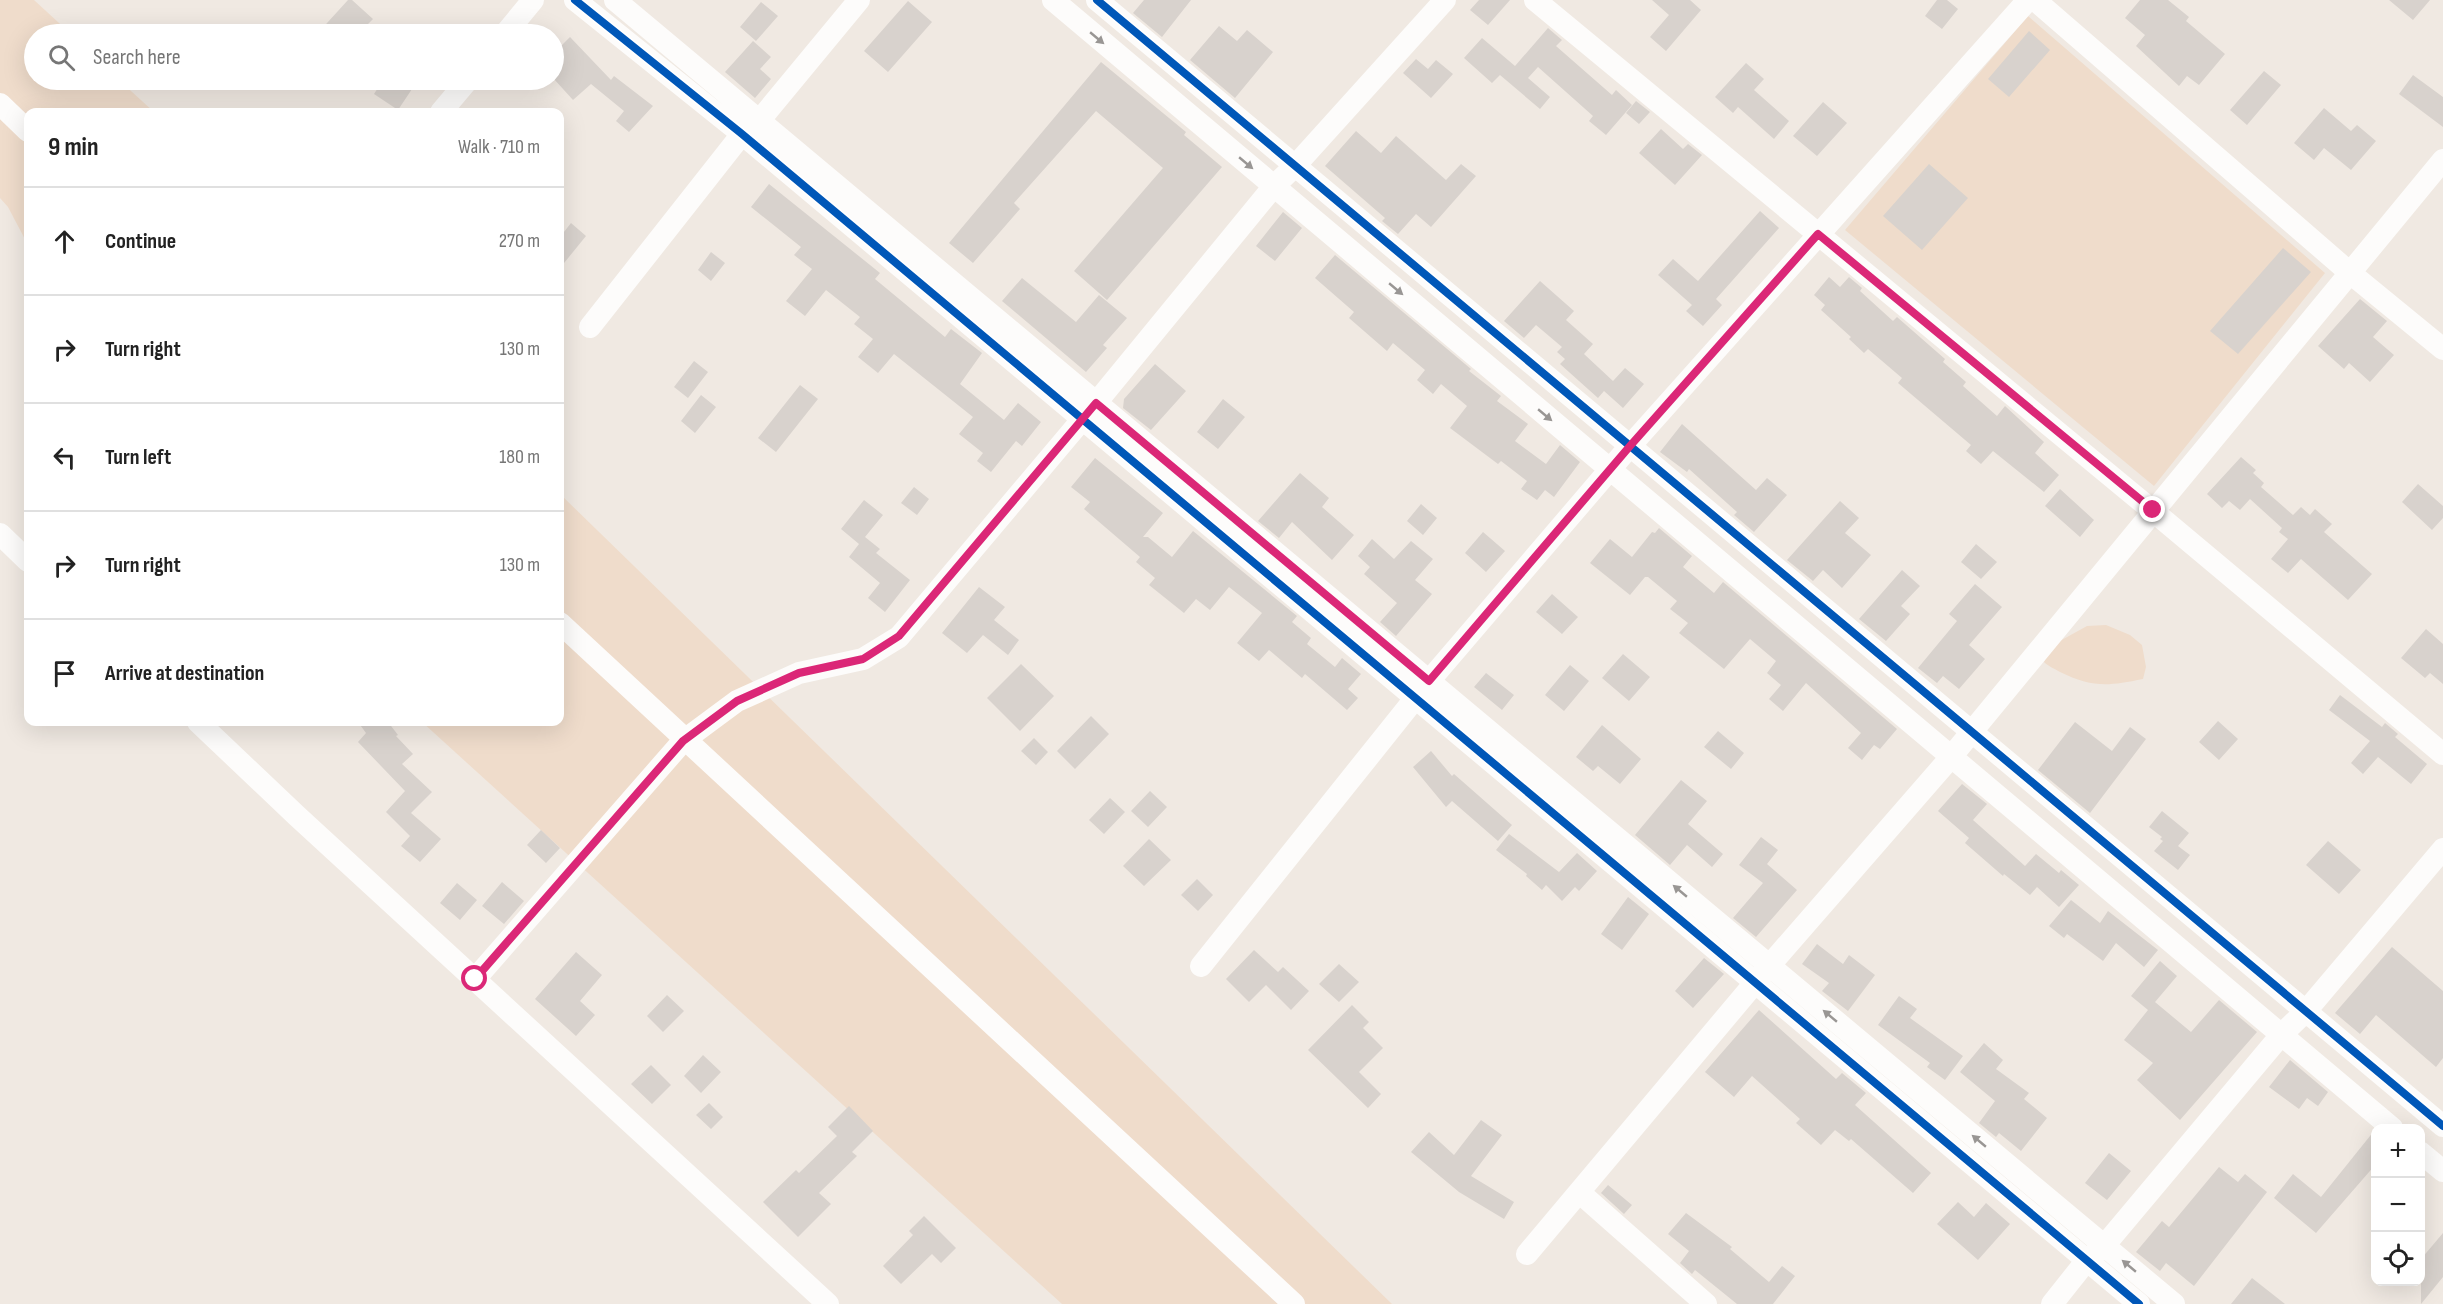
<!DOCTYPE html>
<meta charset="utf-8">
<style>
body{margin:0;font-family:"Sofia Sans Condensed",sans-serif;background:#f6f6f6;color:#222}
.controls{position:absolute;right:18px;bottom:18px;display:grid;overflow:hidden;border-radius:12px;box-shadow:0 6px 24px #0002}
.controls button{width:54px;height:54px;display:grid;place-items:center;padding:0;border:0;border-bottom:2px solid #e0e0e0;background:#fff;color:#222;font:30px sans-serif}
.stop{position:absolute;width:18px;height:18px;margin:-14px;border:4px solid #db2777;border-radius:50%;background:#fff}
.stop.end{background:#db2777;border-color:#fff;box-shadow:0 2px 6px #0008}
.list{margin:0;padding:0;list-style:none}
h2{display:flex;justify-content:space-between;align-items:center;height:78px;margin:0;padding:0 24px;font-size:26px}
h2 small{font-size:20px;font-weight:400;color:#767676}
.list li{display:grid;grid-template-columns:39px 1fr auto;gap:18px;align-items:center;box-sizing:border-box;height:108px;padding:0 24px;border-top:2px solid #e0e0e0}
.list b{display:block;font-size:22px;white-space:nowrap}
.list em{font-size:20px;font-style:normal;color:#767676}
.icon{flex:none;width:33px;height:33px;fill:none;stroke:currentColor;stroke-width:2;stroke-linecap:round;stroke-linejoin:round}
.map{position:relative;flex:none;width:2443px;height:1304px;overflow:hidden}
.search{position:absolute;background:#fff;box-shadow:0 6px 24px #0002;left:24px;top:24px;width:540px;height:66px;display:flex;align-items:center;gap:15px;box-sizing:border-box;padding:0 21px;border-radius:33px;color:#767676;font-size:22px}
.panel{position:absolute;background:#fff;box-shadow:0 6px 24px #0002;left:24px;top:108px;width:540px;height:618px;border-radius:12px}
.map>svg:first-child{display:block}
.green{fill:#efdccb}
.building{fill:#d8d2cd}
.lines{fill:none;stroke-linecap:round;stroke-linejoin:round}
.minor{stroke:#fdfcfb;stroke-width:22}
.cycleway-casing{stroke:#fff;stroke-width:11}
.cycleway{stroke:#0057b8;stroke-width:8}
.oneway{fill:#999694}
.route{stroke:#db2777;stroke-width:8}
</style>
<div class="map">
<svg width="2443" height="1304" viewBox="0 0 2443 1304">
<rect width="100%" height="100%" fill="#f0e9e2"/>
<!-- green -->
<path class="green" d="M 0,0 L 34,0 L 71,34 L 34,34 L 34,80 L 119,80 L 154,112 L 28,112 L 28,245 L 8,207 L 0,198 Z
M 2028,16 L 2325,273 L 2154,486 L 1845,230 Z
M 560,494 L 1392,1304 L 1062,1304 L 422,722 L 560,722 Z
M 2106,625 L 2130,635 L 2142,645 L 2146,667 L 2143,679 C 2108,686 2093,688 2060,672 C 2054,668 2049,667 2044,662 L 2049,647 L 2087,626 Z"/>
<!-- building -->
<path class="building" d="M 348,0 L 352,0 L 373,19 L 358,34 L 317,34 Z
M 1144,0 L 1191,0 L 1162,37 L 1133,13 Z
M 1479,0 L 1510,0 L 1488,25 L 1470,10 Z
M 1652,0 L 1690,0 L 1701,10 L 1666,51 L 1650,37 L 1669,15 Z
M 1937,0 L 1947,0 L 1958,9 L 1942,29 L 1925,16 Z
M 2140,0 L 2168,0 L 2189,17 L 2186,21 L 2225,54 L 2199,85 L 2187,76 L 2179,86 L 2136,46 L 2145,35 L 2125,18 Z
M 2389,0 L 2430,0 L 2413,20 Z
M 908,1 L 932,22 L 888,72 L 864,51 Z
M 761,2 L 778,16 L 756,41 L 740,27 Z
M 1219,26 L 1237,41 L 1247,30 L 1273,52 L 1235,98 L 1190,60 Z
M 1548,28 L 1562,40 L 1556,46 L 1612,95 L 1616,90 L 1632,105 L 1606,135 L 1589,121 L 1593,116 L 1538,67 L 1528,78 L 1550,97 L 1540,109 L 1500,75 L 1492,83 L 1464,58 L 1482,38 L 1515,66 Z
M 2029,31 L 2050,50 L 2009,97 L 1988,79 Z
M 570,37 L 611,80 L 614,76 L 653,106 L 629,132 L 616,121 L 624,111 L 591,84 L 573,100 L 554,79 L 554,53 Z
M 753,41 L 771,57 L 760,69 L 771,79 L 755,98 L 725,72 Z
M 1416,59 L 1428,69 L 1436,60 L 1453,74 L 1431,98 L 1403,73 Z
M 1101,62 L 1186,132 L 1184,135 L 1222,167 L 1107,300 L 1074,271 L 1163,168 L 1096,111 L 1014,203 L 1020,209 L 973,263 L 949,243 Z
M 1746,63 L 1764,79 L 1754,90 L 1789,121 L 1774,139 L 1738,107 L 1733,113 L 1715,97 Z
M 2264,71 L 2281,85 L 2247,125 L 2230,110 Z
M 2413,75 L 2443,97 L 2443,127 L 2399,94 Z
M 383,80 L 418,80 L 398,110 L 374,94 Z
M 1636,101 L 1650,112 L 1639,124 L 1626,113 Z
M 1823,102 L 1847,123 L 1817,156 L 1793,136 Z
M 2324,108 L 2351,131 L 2357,125 L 2376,141 L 2351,170 L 2324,148 L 2314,160 L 2294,143 Z
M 1661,129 L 1683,149 L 1688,144 L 1702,155 L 1675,185 L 1639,153 Z
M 1356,131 L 1381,153 L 1396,136 L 1446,180 L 1461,164 L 1476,176 L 1431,227 L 1416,214 L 1398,234 L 1382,221 L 1385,218 L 1325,166 Z
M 1929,164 L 1968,198 L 1922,250 L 1883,216 Z
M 769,184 L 880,273 L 875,279 L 945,337 L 951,329 L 982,353 L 960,384 L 1004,420 L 1018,403 L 1041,422 L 1022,446 L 1016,441 L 991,472 L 977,461 L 983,453 L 959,434 L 973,417 L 894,354 L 878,373 L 858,357 L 873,339 L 854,324 L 860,317 L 826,290 L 805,316 L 786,301 L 812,269 L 794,255 L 801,247 L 751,207 Z
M 1760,211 L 1779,228 L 1716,299 L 1722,305 L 1703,326 L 1686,311 L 1692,305 L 1658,275 L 1673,259 L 1698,281 Z
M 1283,212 L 1302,228 L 1275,261 L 1256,246 Z
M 571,223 L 586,236 L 560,268 L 560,237 Z
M 2283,248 L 2311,272 L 2238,354 L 2210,331 Z
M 711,252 L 725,263 L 711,281 L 698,270 Z
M 1335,255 L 1471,369 L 1469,371 L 1501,396 L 1497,401 L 1528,424 L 1515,441 L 1546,464 L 1560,445 L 1580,462 L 1554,497 L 1545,490 L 1537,500 L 1521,489 L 1527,481 L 1501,461 L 1498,464 L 1450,428 L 1467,406 L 1441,384 L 1433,394 L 1417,380 L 1425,370 L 1393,343 L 1387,351 L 1349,318 L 1354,312 L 1315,278 Z
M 1829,277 L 1840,287 L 1849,277 L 1862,288 L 1860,291 L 1893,321 L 1897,317 L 1945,359 L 1943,362 L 1966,382 L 1963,386 L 1997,416 L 2005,406 L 2044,442 L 2035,453 L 2059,475 L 2044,492 L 1993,451 L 1981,464 L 1966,451 L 1971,445 L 1898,383 L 1902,378 L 1868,349 L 1864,353 L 1849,339 L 1851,337 L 1821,310 L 1825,305 L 1814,295 Z
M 1022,278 L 1076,322 L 1099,295 L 1127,318 L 1103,345 L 1107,348 L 1086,372 L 1002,301 Z
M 1540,281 L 1574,311 L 1566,320 L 1593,344 L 1584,354 L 1613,381 L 1625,368 L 1644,384 L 1623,408 L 1604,391 L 1598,398 L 1560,364 L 1565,359 L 1557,352 L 1562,347 L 1536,325 L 1524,338 L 1504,321 Z
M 2360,299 L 2387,321 L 2373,337 L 2394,355 L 2370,382 L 2349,363 L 2344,369 L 2318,346 Z
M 694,361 L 708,372 L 688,398 L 674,387 Z
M 1155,364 L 1186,391 L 1151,430 L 1123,408 L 1124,399 Z
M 800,385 L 818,399 L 776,452 L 758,438 Z
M 701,395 L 716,407 L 695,433 L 681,421 Z
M 1223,399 L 1245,417 L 1218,449 L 1197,432 Z
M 1682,424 L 1756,490 L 1767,478 L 1787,495 L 1754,532 L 1734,515 L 1737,512 L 1689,469 L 1687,472 L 1660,452 Z
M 2241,457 L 2256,470 L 2253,473 L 2264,483 L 2261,487 L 2293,515 L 2301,507 L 2310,515 L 2315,509 L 2332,524 L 2324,532 L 2372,574 L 2348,600 L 2301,559 L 2288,573 L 2271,559 L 2288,539 L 2279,532 L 2282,528 L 2250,499 L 2240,510 L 2229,501 L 2222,508 L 2207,494 Z
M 1095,458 L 1163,513 L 1143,537 L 1148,537 L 1172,557 L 1193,531 L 1297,616 L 1292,622 L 1311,638 L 1307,644 L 1335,667 L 1342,658 L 1361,674 L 1348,689 L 1358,698 L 1347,710 L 1305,674 L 1302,678 L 1269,650 L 1259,661 L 1237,643 L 1262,613 L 1229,587 L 1210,610 L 1196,599 L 1184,613 L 1149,585 L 1155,578 L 1136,562 L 1140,557 L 1084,509 L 1090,502 L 1071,487 Z
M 1300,473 L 1329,498 L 1322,507 L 1354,535 L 1332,560 L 1292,522 L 1279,538 L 1258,521 Z
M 2418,484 L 2443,506 L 2443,518 L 2432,530 L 2402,502 Z
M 914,487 L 929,499 L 917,515 L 901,503 Z
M 2060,489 L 2094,520 L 2080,537 L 2045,506 Z
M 864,500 L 883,515 L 865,537 L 880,549 L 876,553 L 910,580 L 885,612 L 868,598 L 880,583 L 849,557 L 859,544 L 841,529 Z
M 1840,501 L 1859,518 L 1845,533 L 1871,555 L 1842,588 L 1823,570 L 1813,581 L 1787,560 Z
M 1421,504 L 1437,518 L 1423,535 L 1407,521 Z
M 1659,528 L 1692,556 L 1683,567 L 1714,593 L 1723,582 L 1897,729 L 1880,749 L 1874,745 L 1862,760 L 1848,748 L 1861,733 L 1806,683 L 1783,711 L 1769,699 L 1781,685 L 1767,673 L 1776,661 L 1750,639 L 1724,669 L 1679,633 L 1688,623 L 1670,609 L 1677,601 L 1648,577 L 1645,577 L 1630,595 L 1590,563 L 1610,539 L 1632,557 L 1652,532 L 1655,533 Z
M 1483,532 L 1505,551 L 1486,572 L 1465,553 Z
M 1372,539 L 1394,559 L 1411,541 L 1433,559 L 1415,580 L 1432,594 L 1396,636 L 1380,622 L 1397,603 L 1364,574 L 1370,567 L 1358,556 Z
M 1976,544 L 1997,562 L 1981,579 L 1961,562 Z
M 1902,570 L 1920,586 L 1901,606 L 1910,614 L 1886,641 L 1859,619 Z
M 1975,584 L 2002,607 L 1969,645 L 1985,659 L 1959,689 L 1943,676 L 1937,683 L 1918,668 L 1957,621 L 1949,614 Z
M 979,587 L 1005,607 L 994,620 L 1019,640 L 1008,655 L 983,635 L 967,653 L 942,633 Z
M 1552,594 L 1578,617 L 1562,634 L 1536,612 Z
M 2426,629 L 2443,644 L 2443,684 L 2430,673 L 2425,678 L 2401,658 Z
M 1623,654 L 1650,677 L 1629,701 L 1602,678 Z
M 1021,664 L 1054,696 L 1020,731 L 987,698 Z
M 1570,665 L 1589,681 L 1564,711 L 1545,695 Z
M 1486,673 L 1514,695 L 1502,710 L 1474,687 Z
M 2340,695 L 2382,727 L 2385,723 L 2398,734 L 2395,737 L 2427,764 L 2411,784 L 2378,757 L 2363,774 L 2351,763 L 2370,741 L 2329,710 Z
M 1091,716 L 1109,734 L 1075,769 L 1057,751 Z
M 2218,721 L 2238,739 L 2219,760 L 2199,742 Z
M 358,722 L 388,722 L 398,735 L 396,736 L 413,754 L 402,764 L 432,792 L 411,813 L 441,839 L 420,862 L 401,846 L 410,836 L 386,812 L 405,791 L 358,742 L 366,733 Z
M 2075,722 L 2112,751 L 2130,727 L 2146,739 L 2090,813 L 2038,770 Z
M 1602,725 L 1641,759 L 1620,784 L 1598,766 L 1593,771 L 1576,757 Z
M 1718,731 L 1744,753 L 1731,769 L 1704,747 Z
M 1034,738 L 1048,752 L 1036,765 L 1021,751 Z
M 1431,751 L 1452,776 L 1454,774 L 1512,825 L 1498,841 L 1452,801 L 1446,807 L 1413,767 Z
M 1681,780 L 1707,801 L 1688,824 L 1723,854 L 1712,867 L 1687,845 L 1670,865 L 1635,835 Z
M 1962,784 L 1987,804 L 1973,820 L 2025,866 L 2036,854 L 2059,873 L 2061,870 L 2079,885 L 2059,907 L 2037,887 L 2030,895 L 2004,874 L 2003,876 L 1965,843 L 1969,838 L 1938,811 Z
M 1150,791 L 1167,807 L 1148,827 L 1131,811 Z
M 1110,798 L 1125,812 L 1104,834 L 1089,820 Z
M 2162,811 L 2189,833 L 2178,846 L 2190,855 L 2178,870 L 2154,851 L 2163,841 L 2160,839 L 2162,837 L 2149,827 Z
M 541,830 L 560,848 L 546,863 L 527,845 Z
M 1509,834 L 1559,872 L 1577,853 L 1597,871 L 1579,891 L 1575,887 L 1562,901 L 1546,885 L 1542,890 L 1526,876 L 1527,874 L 1496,850 Z
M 1761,837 L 1778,850 L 1767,864 L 1797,890 L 1756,937 L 1733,918 L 1763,883 L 1739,865 Z
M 1149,839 L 1171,860 L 1144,886 L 1123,866 Z
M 2328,841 L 2361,870 L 2339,894 L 2306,865 Z
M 1197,879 L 1213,895 L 1198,911 L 1181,895 Z
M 502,882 L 524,901 L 504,924 L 482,906 Z
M 457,883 L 477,900 L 460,920 L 440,903 Z
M 1628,897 L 1649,914 L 1622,950 L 1601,934 Z
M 2071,900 L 2100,923 L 2108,911 L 2158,950 L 2144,967 L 2116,943 L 2103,961 L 2067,934 L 2064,938 L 2049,926 Z
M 1817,944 L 1843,964 L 1849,955 L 1875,975 L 1848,1011 L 1822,991 L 1829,983 L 1802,964 Z
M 2392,947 L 2443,991 L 2443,1058 L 2436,1067 L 2376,1015 L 2360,1034 L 2335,1013 Z
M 1254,950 L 1278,972 L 1283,967 L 1309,991 L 1291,1010 L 1266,985 L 1249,1002 L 1226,979 Z
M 576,952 L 602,975 L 580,1001 L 595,1015 L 576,1036 L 535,999 Z
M 1704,958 L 1724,974 L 1693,1008 L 1675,991 Z
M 2160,961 L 2177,976 L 2150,1008 L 2155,1002 L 2191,1032 L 2219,1000 L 2257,1032 L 2180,1120 L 2137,1080 L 2153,1063 L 2124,1040 L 2148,1010 L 2131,996 Z
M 1339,964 L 1359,982 L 1339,1002 L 1319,984 Z
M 667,995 L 684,1011 L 663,1032 L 647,1016 Z
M 1899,996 L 1917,1009 L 1910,1018 L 1963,1056 L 1945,1080 L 1927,1067 L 1930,1063 L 1878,1025 Z
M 1352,1005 L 1369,1022 L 1363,1028 L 1383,1048 L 1359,1072 L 1381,1094 L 1368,1108 L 1308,1050 Z
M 1759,1010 L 1836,1079 L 1842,1073 L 1866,1093 L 1855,1105 L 1931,1173 L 1913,1193 L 1851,1139 L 1849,1141 L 1835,1130 L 1821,1145 L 1796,1123 L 1800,1119 L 1752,1076 L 1734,1097 L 1705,1072 Z
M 1984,1043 L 2003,1060 L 1996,1069 L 2029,1093 L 2024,1099 L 2047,1118 L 2021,1151 L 1999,1133 L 1996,1137 L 1979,1123 L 1995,1101 L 1960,1072 Z
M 703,1055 L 721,1072 L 701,1093 L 684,1076 Z
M 2290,1060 L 2328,1092 L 2318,1106 L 2307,1098 L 2299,1109 L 2269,1087 Z
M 651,1065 L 671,1085 L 652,1104 L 631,1084 Z
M 709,1103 L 723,1117 L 711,1129 L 696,1115 Z
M 849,1106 L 873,1131 L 852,1152 L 857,1156 L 819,1193 L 831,1204 L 798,1237 L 763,1202 L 796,1170 L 799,1173 L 837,1136 L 828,1127 Z
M 1481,1120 L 1502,1135 L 1471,1176 L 1514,1202 L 1504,1219 L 1459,1192 L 1411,1152 L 1429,1132 L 1454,1155 Z
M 2374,1131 L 2376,1164 L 2316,1233 L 2274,1198 L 2293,1174 L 2321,1197 Z
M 2109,1153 L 2131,1171 L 2107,1200 L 2085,1183 Z
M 2219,1167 L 2238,1182 L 2245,1174 L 2267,1192 L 2194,1286 L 2166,1263 L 2160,1271 L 2136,1252 L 2162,1221 L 2169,1227 Z
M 1608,1185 L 1632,1205 L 1624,1214 L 1601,1193 Z
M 1958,1202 L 1974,1217 L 1986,1203 L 2010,1224 L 1978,1260 L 1937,1224 Z
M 1686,1213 L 1732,1247 L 1730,1249 L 1769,1282 L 1782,1266 L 1795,1276 L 1773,1304 L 1737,1304 L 1695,1270 L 1692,1274 L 1680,1263 L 1689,1251 L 1668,1234 Z
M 924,1216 L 956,1248 L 941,1263 L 932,1254 L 901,1284 L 883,1266 L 913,1235 L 909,1231 Z
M 2443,1233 L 2443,1277 L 2421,1304 L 2421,1259 Z
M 2252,1278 L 2285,1304 L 2231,1304 Z"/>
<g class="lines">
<!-- minor -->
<path class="minor" d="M 575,0 L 742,134 L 2139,1304
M 615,0 L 2174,1304
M 1053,0 L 2392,1128
M 1097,0 L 2443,1126
M 1535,0 L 2153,511 L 2443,754
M 2035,0 L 2349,272 L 2443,349
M 505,34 L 533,0
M 0,104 L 28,131
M 441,112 L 468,80
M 590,327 L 742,134 L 759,121 L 859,0
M 0,534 L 28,561
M 560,623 L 1294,1304
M 198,722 L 297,816 L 828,1304
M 1201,966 L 1429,681 L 1630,446 L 2028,0
M 475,979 L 683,741 L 737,701 L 799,673 L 863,659 L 899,637 L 1096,403 L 1274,186 L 1295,166 L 1445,0
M 2420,1152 L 2443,1171
M 1579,1192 L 1706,1304
M 1527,1254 L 1769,966 L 1951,757 L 2443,160
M 2052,1304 L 2087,1260 L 2104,1246 L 2281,1035 L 2306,1011 L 2443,849"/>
<defs>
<path id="cycleway" d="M 575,0 L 742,134 L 2139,1304
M 1097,0 L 2443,1126"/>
</defs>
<!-- cycleway casing -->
<use href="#cycleway" class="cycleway-casing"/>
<!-- cycleway -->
<use href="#cycleway" class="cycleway"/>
</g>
<!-- one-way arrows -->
<defs><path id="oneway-solid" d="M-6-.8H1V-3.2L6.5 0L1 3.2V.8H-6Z" transform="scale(1.5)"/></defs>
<g class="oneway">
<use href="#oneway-solid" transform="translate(1097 38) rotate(40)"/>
<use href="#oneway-solid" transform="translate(1246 163) rotate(40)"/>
<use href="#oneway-solid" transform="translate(1396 289) rotate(40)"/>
<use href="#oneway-solid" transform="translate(1545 415) rotate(40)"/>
<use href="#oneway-solid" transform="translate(1680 891) rotate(-140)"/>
<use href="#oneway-solid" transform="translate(1830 1016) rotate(-140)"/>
<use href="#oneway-solid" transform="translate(1979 1141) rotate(-140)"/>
<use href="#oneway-solid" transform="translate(2129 1266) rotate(-140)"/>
</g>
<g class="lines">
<!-- route -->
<path class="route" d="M 475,979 L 683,741 L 737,701 L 799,673 L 863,659 L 899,636 L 1096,403 L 1429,681 L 1630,446 L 1818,234 L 2153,510"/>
</g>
</svg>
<div class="controls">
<button>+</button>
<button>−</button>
<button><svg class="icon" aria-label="locate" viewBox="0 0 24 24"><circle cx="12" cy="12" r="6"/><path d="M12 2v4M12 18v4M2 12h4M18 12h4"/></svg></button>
</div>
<div class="stop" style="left:475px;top:979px"></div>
<div class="stop end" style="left:2153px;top:510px"></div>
<div class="search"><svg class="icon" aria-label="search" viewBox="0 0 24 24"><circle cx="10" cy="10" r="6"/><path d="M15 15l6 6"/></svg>Search here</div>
<section class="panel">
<h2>9 min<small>Walk · 710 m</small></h2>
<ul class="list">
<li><svg class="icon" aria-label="ahead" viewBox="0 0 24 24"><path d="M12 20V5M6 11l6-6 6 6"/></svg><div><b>Continue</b></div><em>270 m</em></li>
<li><svg class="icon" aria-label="right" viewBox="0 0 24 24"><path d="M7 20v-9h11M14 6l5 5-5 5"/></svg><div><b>Turn right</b></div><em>130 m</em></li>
<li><svg class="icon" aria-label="left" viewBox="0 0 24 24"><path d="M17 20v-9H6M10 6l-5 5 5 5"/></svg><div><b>Turn left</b></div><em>180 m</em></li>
<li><svg class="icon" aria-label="right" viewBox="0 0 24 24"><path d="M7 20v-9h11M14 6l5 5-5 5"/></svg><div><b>Turn right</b></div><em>130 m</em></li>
<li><svg class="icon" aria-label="arrive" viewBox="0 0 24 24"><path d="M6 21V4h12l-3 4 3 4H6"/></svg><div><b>Arrive at destination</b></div></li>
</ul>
</section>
</div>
